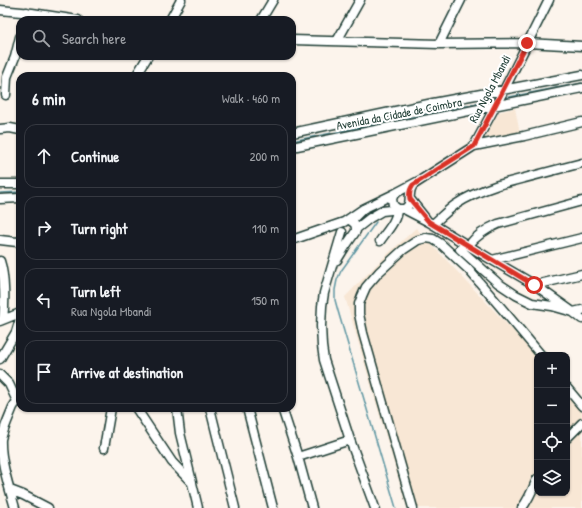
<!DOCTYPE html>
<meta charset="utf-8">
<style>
body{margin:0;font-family:"Patrick Hand",sans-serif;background:#20242c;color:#f1f3f6}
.controls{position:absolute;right:12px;bottom:12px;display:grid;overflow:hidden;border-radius:8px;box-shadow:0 1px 3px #0004}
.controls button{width:36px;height:36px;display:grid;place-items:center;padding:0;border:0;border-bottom:1px solid #363941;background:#171b24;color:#f1f3f6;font:20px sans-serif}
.stop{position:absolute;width:12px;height:12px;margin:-9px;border:3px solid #d93025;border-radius:50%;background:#fff}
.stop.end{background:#d93025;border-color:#fff;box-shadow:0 1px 4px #0008}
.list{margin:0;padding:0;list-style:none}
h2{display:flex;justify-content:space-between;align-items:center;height:52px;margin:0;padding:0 16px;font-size:17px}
h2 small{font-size:13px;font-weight:400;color:#9ea1a6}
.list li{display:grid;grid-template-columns:26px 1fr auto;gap:12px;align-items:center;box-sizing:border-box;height:64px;margin:0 8px 8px;padding:0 8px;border:1px solid #363941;border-radius:12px}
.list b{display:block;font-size:15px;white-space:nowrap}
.list p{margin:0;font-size:13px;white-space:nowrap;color:#9ea1a6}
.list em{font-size:13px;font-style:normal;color:#9ea1a6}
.icon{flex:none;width:22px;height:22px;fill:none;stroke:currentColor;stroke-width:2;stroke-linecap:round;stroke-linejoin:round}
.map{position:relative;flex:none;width:582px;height:508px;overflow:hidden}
.search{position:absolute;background:#171b24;box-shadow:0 1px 3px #0004;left:16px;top:16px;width:280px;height:44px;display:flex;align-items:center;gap:10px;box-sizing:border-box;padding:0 14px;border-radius:12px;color:#9ea1a6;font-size:15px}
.panel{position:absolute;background:#171b24;box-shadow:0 1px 3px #0004;left:16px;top:72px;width:280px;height:340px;border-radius:12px}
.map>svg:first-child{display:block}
.built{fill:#f8e7d5}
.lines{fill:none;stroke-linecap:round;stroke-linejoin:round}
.stream{stroke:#6097a3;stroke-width:1.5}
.minor-casing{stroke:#1f3d34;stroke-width:11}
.minor{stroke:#fff;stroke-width:8}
.route{stroke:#d93025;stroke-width:5}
.labels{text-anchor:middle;stroke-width:4;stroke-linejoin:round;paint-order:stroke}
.street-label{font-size:12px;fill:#1f3d34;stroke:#fff}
</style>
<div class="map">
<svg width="582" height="508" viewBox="0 0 582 508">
<rect width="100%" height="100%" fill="#fcf4ec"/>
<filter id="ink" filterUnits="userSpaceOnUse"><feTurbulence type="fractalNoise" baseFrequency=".025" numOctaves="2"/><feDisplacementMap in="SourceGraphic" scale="8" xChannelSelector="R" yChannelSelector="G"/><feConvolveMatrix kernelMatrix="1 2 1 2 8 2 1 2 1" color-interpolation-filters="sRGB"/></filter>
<g filter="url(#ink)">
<!-- built -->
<path class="built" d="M 515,108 L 520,134 L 486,141 L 485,137 L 499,112 Z
M 416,228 L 537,356 L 537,493 L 567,493 L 567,388 L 582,404 L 582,508 L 407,508 L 345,297 L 379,262 Z"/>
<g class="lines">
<!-- stream -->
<path class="stream" d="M 504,98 L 582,83
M 292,141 L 496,100
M 0,193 L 20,192
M 376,222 L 341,271 L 337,280 L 335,290 L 335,300 L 338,311 L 396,508"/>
<defs>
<path id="minor" d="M 0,10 L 32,13 L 78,20
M 25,20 L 27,12
M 170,20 L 181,0
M 261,20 L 273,0
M 292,40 L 439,44 L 527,43 L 582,46
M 337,41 L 360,0
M 439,44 L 461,0
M 136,76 L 148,56
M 6,95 L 7,77 L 15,57 L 20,37
M 0,129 L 10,128 L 20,130
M 292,133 L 433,103 L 582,75
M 474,146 L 504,90 L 549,0
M 292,147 L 582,88
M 426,177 L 394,194 L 392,199 L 393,205 L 398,209 L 404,209 L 429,222 L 492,260 L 535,285 L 573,312 L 582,319
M 0,184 L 20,184
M 0,199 L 20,198
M 410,199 L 426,219
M 363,209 L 394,194
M 404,209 C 411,205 409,201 410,194 C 410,191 411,188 413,185 L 474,146 L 524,136 L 582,122
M 433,224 C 440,218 447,211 455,205 C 468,196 483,190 498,185 L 582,163
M 356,229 L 370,218 L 382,211 L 400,209
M 342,232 L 324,293 L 322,306 L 321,326 L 322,346 L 324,360 L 350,440 L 375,508
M 0,240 L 17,242 L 20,241
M 292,240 L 344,222 L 363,209 L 351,221 C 355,223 357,226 356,231 L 345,247 L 337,260
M 380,241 C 386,232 397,221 397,209
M 469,245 C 477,235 486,229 498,224 L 582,201
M 460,249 L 498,283 L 516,295 L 532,303 L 552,306 L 573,312 L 582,310
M 492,260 L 582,238
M 0,261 C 5,276 5,304 3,319
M 535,285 L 582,274
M 0,321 L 20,313
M 0,359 L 16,332 L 20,319
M 0,375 L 9,384 L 17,401
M 567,388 L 582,406
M 136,408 L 172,462 L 192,483 L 198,508
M 177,408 L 180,433 L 192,482
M 210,408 L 235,508
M 247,408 L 273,508
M 282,408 L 298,457 L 312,508
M 567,438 L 582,423
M 104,448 L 111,408
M 298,457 L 350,440
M 10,490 L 23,495 L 48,508
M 15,508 C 9,487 0,460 1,439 C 4,428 9,417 13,407 L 15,404 L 20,400
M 413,508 L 363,333 L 359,314 L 359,304 L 362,296 L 366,287 L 379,272 L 403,250 L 418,240 L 426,238 L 433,239 L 441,244 L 468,269 L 515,324 L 541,355
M 522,508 C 529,499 533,489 537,479"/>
</defs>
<!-- minor casing -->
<use href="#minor" class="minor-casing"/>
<!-- minor -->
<use href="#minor" class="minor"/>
</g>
</g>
<g class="lines" filter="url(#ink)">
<!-- route -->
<path class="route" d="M 527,43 L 501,94 L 474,146 L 413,185 C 410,189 409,194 410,199 L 429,222 L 534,285"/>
</g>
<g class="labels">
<!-- street labels -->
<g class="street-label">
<text transform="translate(490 89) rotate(-62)" y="4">Rua Ngola Mbandi</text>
<text transform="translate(399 114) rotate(-11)" y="4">Avenida da Cidade de Coimbra</text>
</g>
</g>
</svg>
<div class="controls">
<button>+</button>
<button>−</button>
<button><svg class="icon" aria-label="locate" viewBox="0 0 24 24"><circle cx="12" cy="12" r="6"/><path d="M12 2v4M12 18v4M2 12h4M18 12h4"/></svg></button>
<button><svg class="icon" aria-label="layers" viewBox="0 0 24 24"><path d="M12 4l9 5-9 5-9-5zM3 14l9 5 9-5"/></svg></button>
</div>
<div class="stop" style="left:534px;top:285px"></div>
<div class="stop end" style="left:527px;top:43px"></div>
<div class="search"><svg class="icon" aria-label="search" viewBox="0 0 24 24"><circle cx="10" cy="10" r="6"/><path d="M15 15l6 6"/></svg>Search here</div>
<section class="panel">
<h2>6 min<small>Walk · 460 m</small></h2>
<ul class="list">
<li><svg class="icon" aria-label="ahead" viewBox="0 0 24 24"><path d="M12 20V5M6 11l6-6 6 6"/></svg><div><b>Continue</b></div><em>200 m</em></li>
<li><svg class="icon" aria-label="right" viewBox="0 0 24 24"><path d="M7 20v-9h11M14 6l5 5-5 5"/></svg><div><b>Turn right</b></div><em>110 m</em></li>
<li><svg class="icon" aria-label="left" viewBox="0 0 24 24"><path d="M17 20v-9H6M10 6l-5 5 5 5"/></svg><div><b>Turn left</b><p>Rua Ngola Mbandi</p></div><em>150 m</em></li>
<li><svg class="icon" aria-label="arrive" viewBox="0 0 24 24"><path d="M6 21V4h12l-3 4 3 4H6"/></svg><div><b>Arrive at destination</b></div></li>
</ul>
</section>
</div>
